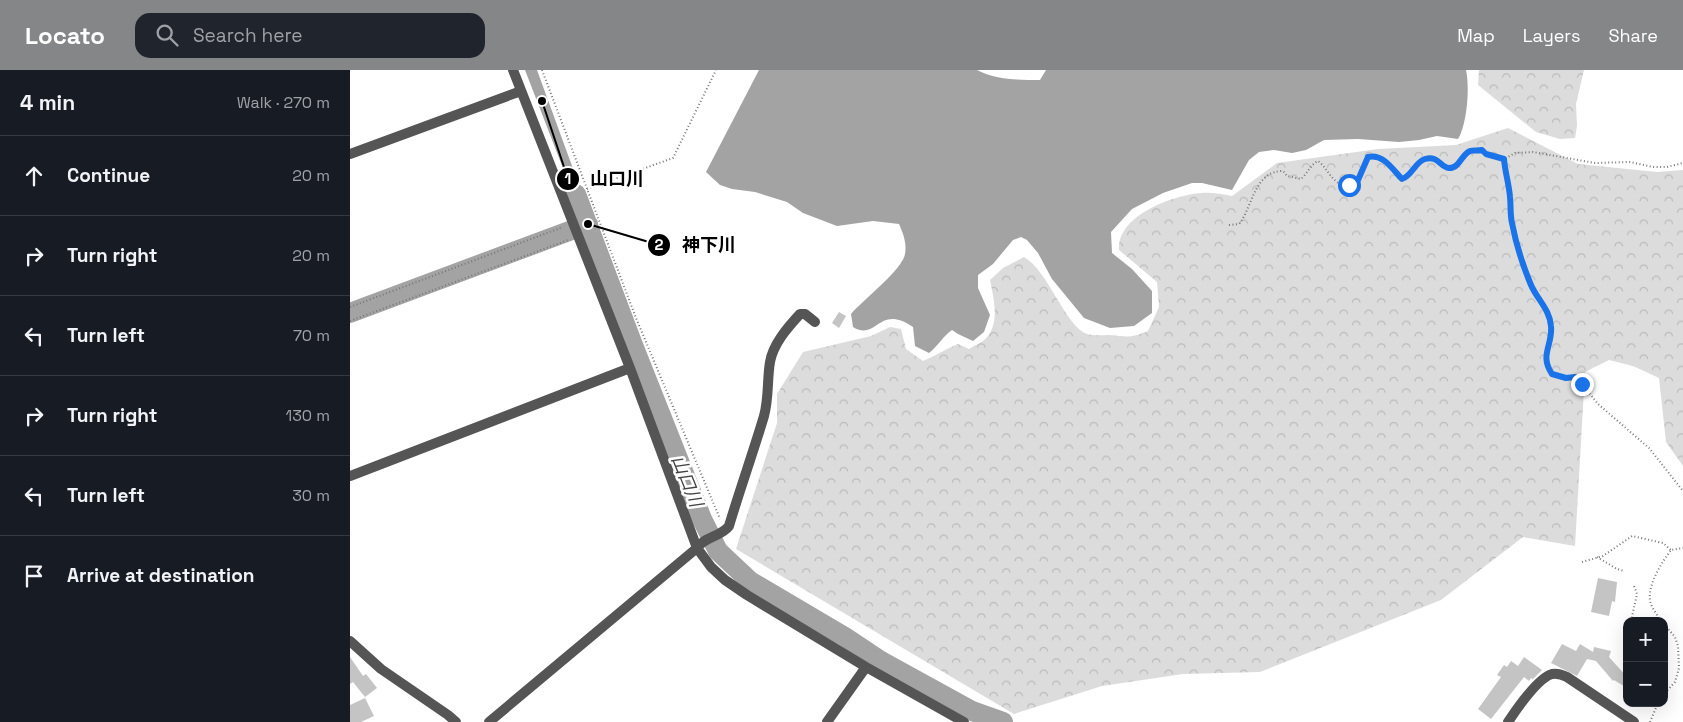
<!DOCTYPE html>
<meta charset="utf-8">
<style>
body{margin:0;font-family:"Space Grotesk","Noto Sans JP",sans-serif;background:#20242c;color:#f1f3f6}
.controls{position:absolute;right:15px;bottom:15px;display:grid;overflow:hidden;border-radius:10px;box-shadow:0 5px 20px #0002}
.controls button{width:45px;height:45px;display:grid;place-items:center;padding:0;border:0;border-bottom:1px solid #363941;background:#171b24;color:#f1f3f6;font:25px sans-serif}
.stop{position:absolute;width:15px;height:15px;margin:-11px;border:4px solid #1a73e8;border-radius:50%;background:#fff}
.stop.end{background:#1a73e8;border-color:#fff;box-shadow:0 1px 5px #0008}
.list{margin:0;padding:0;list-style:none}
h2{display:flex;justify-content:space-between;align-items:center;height:65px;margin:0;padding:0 20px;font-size:21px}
h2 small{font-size:16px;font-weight:400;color:#9ea1a6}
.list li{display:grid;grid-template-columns:32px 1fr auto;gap:15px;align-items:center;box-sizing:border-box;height:80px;padding:0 20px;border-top:1px solid #363941}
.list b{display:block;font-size:19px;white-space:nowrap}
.list em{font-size:16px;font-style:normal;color:#9ea1a6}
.icon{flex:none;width:28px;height:28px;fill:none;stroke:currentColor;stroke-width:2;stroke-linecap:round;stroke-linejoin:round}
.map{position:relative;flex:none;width:1333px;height:652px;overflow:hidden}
header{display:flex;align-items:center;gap:30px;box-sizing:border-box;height:70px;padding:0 25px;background:#858687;color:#fff}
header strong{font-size:24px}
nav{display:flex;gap:28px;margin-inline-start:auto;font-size:18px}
.search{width:350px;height:45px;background:#20242c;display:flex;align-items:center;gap:12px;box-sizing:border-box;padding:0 18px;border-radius:15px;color:#9ea1a6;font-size:19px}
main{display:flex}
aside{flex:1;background:#171b24}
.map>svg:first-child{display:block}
.forest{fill:url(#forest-crowns)}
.water{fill:#a3a3a3}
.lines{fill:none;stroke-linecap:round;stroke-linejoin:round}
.river{stroke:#a3a3a3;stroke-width:20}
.building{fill:#c4c4c4}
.path{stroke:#777;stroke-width:2;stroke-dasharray:1 2.5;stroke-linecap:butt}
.street{stroke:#555;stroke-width:10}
.route{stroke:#1a73e8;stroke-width:6}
.labels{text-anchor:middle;stroke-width:5;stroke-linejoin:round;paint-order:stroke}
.water-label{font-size:18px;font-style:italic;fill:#444;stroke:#fff}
.leader{fill:none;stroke:#000;stroke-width:2}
.callout-dot{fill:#000;stroke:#fff;stroke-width:2}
.mark-label{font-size:15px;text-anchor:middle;font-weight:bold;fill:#fff}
.callout-label{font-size:18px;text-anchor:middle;font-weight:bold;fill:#000;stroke:#fff;stroke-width:5;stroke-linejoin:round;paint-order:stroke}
</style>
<header>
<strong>Locato</strong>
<div class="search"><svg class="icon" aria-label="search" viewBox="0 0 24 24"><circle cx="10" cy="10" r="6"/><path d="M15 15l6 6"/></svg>Search here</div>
<nav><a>Map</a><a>Layers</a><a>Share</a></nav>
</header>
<main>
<aside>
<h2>4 min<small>Walk · 270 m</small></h2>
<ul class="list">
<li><svg class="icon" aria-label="ahead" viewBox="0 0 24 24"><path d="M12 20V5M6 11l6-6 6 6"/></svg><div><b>Continue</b></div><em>20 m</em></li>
<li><svg class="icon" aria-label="right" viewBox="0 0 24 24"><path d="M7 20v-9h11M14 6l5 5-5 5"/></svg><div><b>Turn right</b></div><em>20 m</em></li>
<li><svg class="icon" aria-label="left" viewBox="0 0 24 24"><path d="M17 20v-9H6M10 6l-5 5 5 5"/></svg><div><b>Turn left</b></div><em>70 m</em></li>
<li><svg class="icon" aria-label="right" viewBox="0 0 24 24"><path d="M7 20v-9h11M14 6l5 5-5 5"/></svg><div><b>Turn right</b></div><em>130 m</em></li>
<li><svg class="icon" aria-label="left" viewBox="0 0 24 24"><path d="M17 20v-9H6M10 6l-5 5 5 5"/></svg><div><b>Turn left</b></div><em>30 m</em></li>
<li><svg class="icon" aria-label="arrive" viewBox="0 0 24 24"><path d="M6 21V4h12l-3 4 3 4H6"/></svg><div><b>Arrive at destination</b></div></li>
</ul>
</aside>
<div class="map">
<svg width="1333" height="652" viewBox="0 0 1333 652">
<defs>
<pattern id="forest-crowns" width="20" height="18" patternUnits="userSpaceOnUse" patternTransform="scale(1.25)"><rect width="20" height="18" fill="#dcdcdc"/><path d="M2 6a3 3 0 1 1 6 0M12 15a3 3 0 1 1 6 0" fill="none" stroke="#bbb"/></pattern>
</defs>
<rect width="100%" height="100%" fill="#fff"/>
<!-- forest -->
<path class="forest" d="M 1129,0 L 1234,0 L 1226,34 L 1227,56 L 1225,68 L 1210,69 L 1186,62 L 1128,15 Z
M 1158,58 L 1228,94 L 1307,102 L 1333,100 L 1333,396 L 1316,372 L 1309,308 L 1283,296 L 1259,290 L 1235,302 L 1225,476 L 1173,467 L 1091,530 L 910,602 L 833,604 L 752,616 L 664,644 L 386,479 L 427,353 L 427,324 L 453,282 L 521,266 L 540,257 L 551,259 L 556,279 L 573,291 C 585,286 596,279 608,274 L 619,279 C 623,276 629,274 633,271 C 651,256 644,230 640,210 L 653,198 L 674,187 C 698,200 715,256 737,264 C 743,266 753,265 760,265 C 777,267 782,268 798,261 L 809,237 L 807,212 L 769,180 C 767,145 824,125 851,123 C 862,122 871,124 882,126 L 927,93 L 1028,79 L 1106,75 Z"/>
<!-- water -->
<path class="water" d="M 175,0 L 187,0 L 241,148 L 233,150 Z
M 409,0 L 627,0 C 646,10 669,10 690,10 L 696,0 L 1116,0 C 1120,18 1117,54 1108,69 L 1087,66 L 1069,70 L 1049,72 L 1008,69 L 974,70 L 956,80 L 942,83 L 924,80 L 909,82 L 899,90 L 882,120 L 852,113 L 842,113 L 813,123 L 782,139 L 761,162 L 762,183 L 782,199 L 802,221 L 802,243 L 784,256 L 760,258 L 734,248 L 702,209 L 688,183 L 677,170 L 671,167 L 663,170 L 643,194 L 628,205 L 628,218 L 640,245 L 634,262 L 623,271 L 608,264 L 602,260 C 593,266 588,276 579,283 L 565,276 L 563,257 C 528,233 527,272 503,257 L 501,244 C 512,231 553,199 555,184 C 557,173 553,163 549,154 L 523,151 L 487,156 L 453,143 L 437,132 L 405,122 L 382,119 L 370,115 L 356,102 Z"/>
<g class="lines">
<!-- river -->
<path class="river" d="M 226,124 L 283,275 L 352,449 L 368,481 L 400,511 L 495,567 L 531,591 L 622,641 L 653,652
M 0,243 L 238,154"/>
</g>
<!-- building -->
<path class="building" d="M 489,242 L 496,246 L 489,258 L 482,253 Z
M 1248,508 L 1267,512 L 1265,532 L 1262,531 L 1259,546 L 1241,542 Z
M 1212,574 L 1226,581 L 1230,574 L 1243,582 L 1244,577 L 1261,581 L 1259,587 L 1277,607 L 1277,618 L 1264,610 L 1263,611 L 1246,591 L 1237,589 L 1227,606 L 1201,593 Z
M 0,587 L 13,606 L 16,604 L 27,618 L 15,627 L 3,612 L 0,614 Z
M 1174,587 L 1192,600 L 1183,609 L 1181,608 L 1179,611 L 1174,607 L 1141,649 L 1128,639 L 1151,607 L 1147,605 L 1154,595 L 1157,597 L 1161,591 L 1168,596 Z
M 15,628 L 24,646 L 11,652 L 0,652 L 0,635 Z"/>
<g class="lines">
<!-- path -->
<path class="path" d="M 192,0 L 286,248 L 370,449
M 1154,90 L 1156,110 L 1160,125 L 1162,152 L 1181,216 L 1193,235 L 1201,257 L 1196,282 L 1198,298 L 1202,304 L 1208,306 L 1225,307 L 1232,314 L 1248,334 L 1299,378 L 1333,421
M 237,119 L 323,88 L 366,0
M 879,155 L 889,154 L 892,150 C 903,132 906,101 933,101 L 937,106 L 951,109 C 957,104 961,94 968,91 C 976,97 979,106 987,112 C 1003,126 1013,98 1018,87 C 1032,83 1043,100 1052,109 C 1062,106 1065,92 1075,89 C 1088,85 1090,97 1099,98 C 1110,98 1111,85 1120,81 C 1123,80 1128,81 1132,80 L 1136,83 L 1154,89 L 1165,83 L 1183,82 L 1245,93 L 1280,92 L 1303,97 L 1317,97 L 1333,93
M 0,237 L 213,157
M 0,251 L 218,170
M 1247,487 L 1267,499 L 1274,501
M 1232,492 L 1253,486 L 1282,466 L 1313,473 L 1321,480
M 1281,551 L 1287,524 L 1284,516
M 1311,551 C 1308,546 1303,540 1301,534 C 1295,518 1312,492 1321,480 L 1333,478
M 1314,554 L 1325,567 L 1328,576 L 1329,598 L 1325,612 L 1314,624
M 1277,572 L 1275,582 L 1277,590
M 1300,652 L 1308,633"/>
<!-- street -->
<path class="street" d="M 163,0 L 280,298 L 347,478 L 361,497 L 375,510 L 397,525 L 516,597 L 614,652
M 0,84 L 171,21
M 0,406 L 280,298
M 0,571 L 31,599 L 98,645 L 106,652
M 139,652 L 347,478 C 355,466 371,467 379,456 C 390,419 403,383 414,346 C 419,328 417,310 420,292 C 423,274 438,257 450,244 L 455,244 L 465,252
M 477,652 L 516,597
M 1158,652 C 1166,640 1188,608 1202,604 C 1207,603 1213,605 1217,607 L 1284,652"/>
</g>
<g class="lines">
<!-- route -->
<path class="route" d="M 999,115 L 1008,110 L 1018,87 C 1033,83 1043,100 1052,109 C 1062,106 1065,92 1075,89 C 1088,85 1090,97 1099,98 C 1110,98 1111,85 1120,81 C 1123,80 1128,81 1132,80 L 1136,84 L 1154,89 C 1155,102 1159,114 1160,127 C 1161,136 1160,145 1162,153 C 1166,174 1173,196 1181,215 C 1187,229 1200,240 1201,256 C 1203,275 1189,285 1202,304 L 1216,308 L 1225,307 L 1232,314"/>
</g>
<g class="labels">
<!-- water labels -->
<g class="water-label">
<text transform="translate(337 411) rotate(68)" y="6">山口川</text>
</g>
</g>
<!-- callouts -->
<path class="leader" d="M192 31L218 109M238 154L309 175"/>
<g class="callout-dot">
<circle cx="192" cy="31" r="5"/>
<circle cx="238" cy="154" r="5"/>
<circle cx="218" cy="109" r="12"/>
<circle cx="309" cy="175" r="12"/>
</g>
<g class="mark-label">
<text x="218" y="114">1</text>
<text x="309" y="180">2</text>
</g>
<g class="callout-label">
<text x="267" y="115">山口川</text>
<text x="359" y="181">神下川</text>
</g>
</svg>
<div class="controls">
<button>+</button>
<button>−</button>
</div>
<div class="stop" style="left:999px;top:115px"></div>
<div class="stop end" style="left:1232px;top:314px"></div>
</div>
</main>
